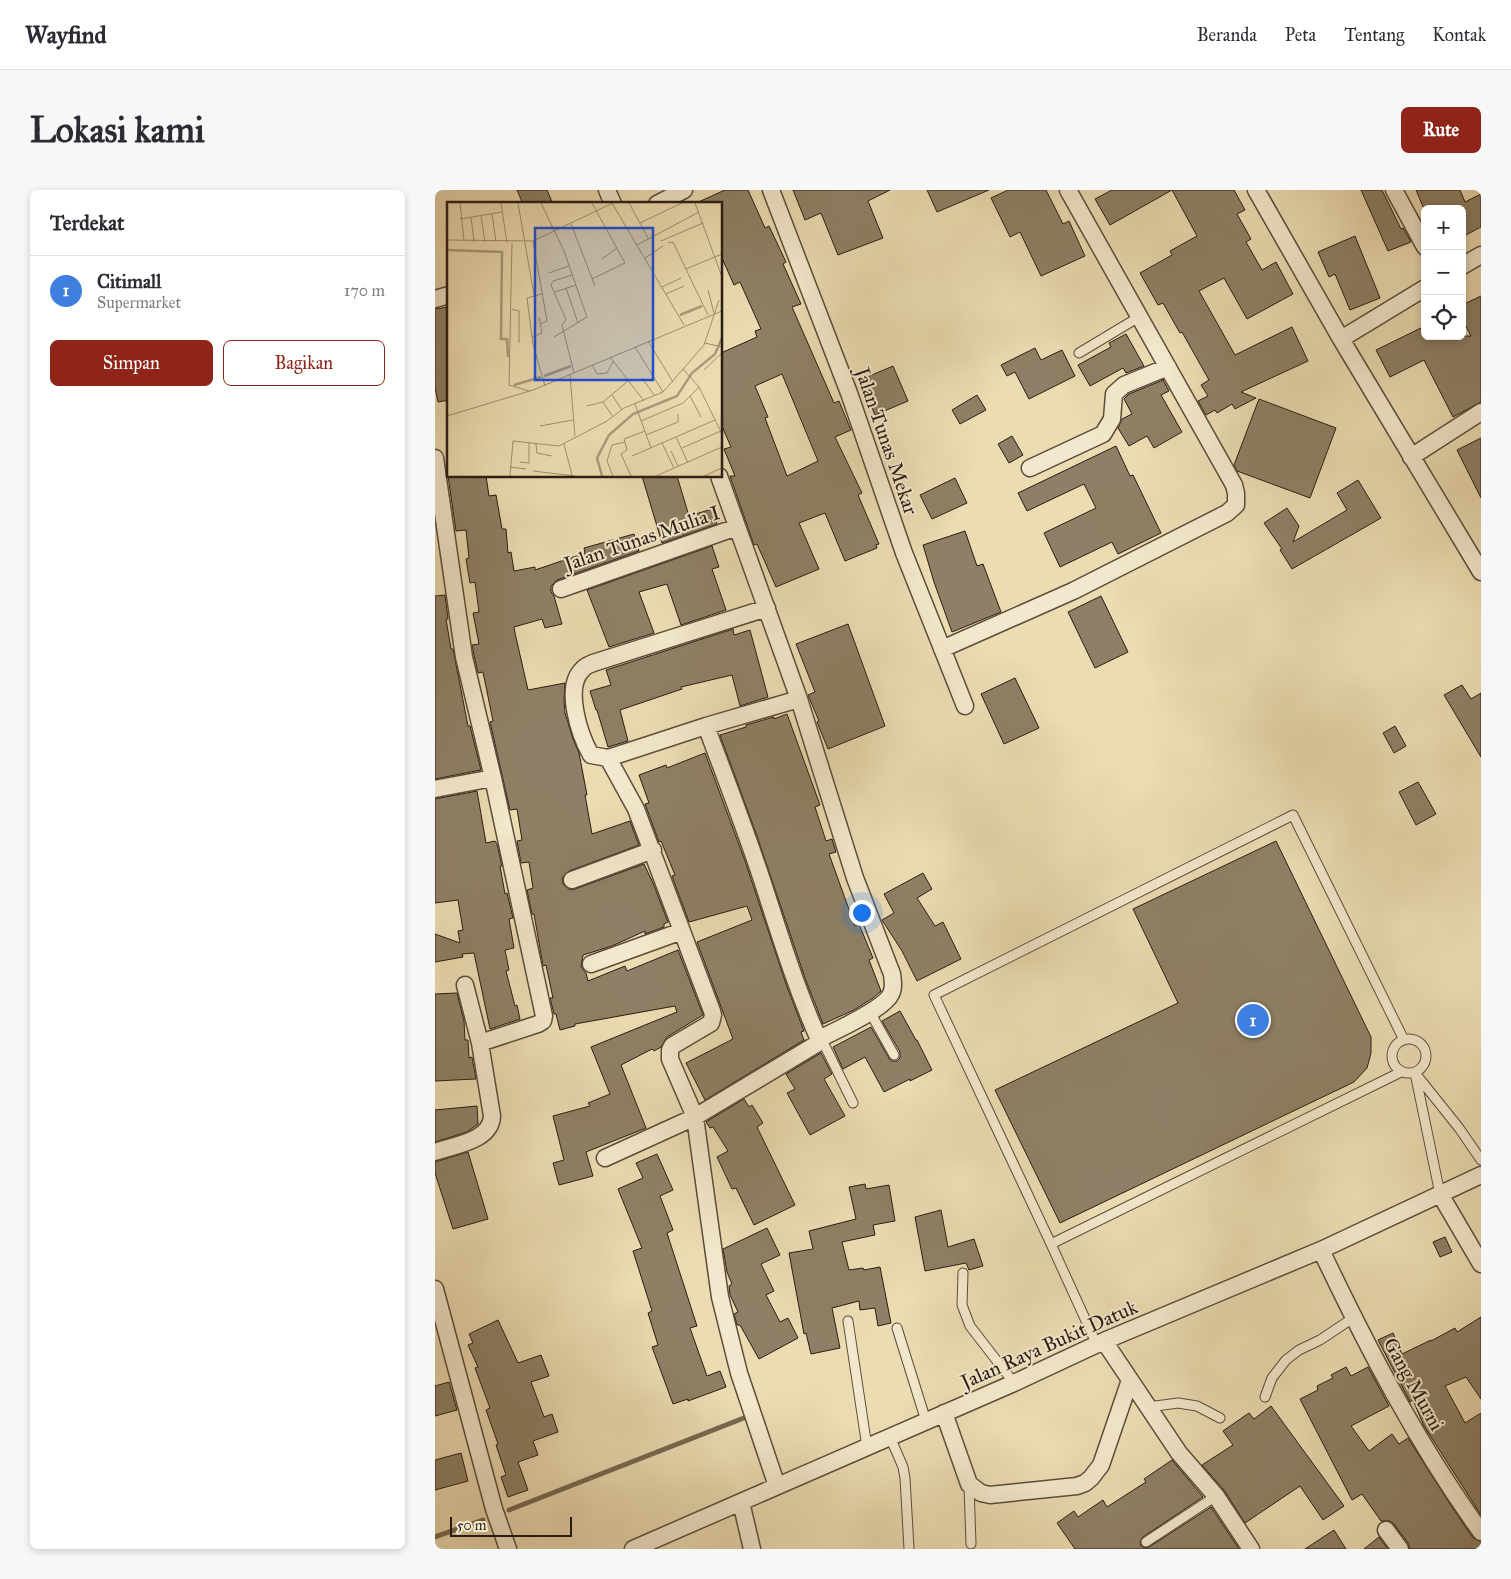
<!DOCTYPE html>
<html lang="id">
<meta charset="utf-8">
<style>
body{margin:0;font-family:"IM FELL Great Primer",serif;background:#f7f7f7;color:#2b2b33}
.controls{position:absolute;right:15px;top:15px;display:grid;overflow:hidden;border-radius:8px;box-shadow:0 2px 8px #0003}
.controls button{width:45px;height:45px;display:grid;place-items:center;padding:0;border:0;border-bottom:1px solid #e1e1e2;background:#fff;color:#2b2b33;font:25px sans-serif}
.scale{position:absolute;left:15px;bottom:12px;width:122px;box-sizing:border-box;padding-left:5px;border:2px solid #291d13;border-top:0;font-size:14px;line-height:18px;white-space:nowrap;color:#291d13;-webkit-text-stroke:4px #f3e8cd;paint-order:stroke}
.you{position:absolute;left:426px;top:722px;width:18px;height:18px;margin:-12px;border:4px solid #fff;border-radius:50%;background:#1a73e8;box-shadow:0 0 0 8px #1a73e833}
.badge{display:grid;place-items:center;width:32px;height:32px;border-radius:50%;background:#8f2418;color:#fff;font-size:16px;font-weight:700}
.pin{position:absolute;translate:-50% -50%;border:2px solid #fff;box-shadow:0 1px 5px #0006}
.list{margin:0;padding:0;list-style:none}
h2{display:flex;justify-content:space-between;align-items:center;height:65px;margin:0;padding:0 20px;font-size:21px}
h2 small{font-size:16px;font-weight:400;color:#7c7c81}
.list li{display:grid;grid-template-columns:32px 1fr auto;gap:15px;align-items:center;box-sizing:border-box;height:70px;padding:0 20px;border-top:1px solid #e1e1e2}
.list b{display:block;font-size:19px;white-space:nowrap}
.list p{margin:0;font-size:16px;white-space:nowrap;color:#7c7c81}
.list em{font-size:16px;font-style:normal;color:#7c7c81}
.actions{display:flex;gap:10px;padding:15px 20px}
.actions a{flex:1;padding:11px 0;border:1px solid #8f2418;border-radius:8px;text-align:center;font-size:18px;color:#8f2418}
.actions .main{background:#8f2418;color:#fff}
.icon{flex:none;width:28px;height:28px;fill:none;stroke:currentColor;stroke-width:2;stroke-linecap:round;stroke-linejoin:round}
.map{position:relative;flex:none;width:1046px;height:1359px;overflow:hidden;border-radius:8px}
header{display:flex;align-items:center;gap:30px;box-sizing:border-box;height:70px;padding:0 25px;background:#fff;border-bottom:1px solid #e1e1e2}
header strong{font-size:24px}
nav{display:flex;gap:28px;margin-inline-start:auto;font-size:18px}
.intro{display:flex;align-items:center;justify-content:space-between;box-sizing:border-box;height:120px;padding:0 30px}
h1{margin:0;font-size:35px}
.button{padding:12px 22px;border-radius:8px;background:#8f2418;color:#fff;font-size:18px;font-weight:700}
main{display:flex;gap:30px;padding:0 30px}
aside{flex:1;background:#fff;border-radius:8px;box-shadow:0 2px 8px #0003}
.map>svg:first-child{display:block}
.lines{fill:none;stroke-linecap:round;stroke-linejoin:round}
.stream{stroke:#766952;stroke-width:5}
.building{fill:#8e8066;stroke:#291d13;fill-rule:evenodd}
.lane-casing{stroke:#5a4d3b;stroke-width:11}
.street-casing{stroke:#5a4d3b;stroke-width:19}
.lane{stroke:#f3e8cd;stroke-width:9}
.street{stroke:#f3e8cd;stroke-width:16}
.labels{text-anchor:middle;stroke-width:4;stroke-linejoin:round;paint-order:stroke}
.street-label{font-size:20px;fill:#291d13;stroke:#f3e8cd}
.inset-river{fill:none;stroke:#aa9b7c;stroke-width:2.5}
.inset-road{fill:none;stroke:#9e9072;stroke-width:1}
.view{fill:#1d4ed8;fill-opacity:0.15;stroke:#1d4ed8;stroke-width:2.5}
.inset-edge{fill:none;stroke:#291d13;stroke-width:2.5}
</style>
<header>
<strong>Wayfind</strong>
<nav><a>Beranda</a><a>Peta</a><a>Tentang</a><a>Kontak</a></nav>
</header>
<div class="intro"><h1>Lokasi kami</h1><a class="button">Rute</a></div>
<main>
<aside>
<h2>Terdekat<small></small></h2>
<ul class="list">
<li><span class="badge" style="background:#3f7fe0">1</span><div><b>Citimall</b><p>Supermarket</p></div><em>170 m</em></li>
</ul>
<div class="actions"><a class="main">Simpan</a><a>Bagikan</a></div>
</aside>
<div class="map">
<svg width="1046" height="1359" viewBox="0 0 1046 1359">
<rect width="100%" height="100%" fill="#ecdcb2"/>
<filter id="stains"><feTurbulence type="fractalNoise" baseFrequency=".004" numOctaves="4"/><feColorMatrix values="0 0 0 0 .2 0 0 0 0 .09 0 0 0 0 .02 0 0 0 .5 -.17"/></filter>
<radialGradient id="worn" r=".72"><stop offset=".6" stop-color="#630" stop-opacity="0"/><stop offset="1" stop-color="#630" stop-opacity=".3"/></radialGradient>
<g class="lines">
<!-- stream -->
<path class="stream" d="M 74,1320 L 314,1226
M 0,1347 L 48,1330"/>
</g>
<!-- building -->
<path class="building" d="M 82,0 L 112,0 L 118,14 L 88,14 Z
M 290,0 L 313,0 L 330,38 L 334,36 L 351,72 L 348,74 L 366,114 L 357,117 L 399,213 L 404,211 L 416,240 L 400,247 L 427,303 L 423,305 L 444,354 L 441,355 L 442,358 L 410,371 L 390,323 L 364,333 L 384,379 L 341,397 L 322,354 L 319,355 L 295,286 L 300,286 L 289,259 L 296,257 L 286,234 L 286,163 L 322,147 L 320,141 L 326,139 L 305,92 L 299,95 L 286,66 L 286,14 L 259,14 ZM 347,184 L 383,271 L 352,286 L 330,228 L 333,227 L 320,196 Z
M 358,0 L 455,0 L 433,11 L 448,48 L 403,65 L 386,23 L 370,30 Z
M 492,0 L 554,0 L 502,22 Z
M 573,0 L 611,0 L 628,34 L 634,31 L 650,66 L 606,86 L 585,42 L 575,47 L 556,8 Z
M 677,0 L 737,0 L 675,35 L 660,9 Z
M 737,0 L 799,0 L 810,20 L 802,24 L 816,49 L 811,52 L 827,80 L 841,72 L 858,104 L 812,129 L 789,88 L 764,101 L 800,165 L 857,137 L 873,171 L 806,202 L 821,208 L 800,219 L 797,214 L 782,223 L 780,220 L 771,225 L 763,211 L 773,206 L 766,195 L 774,190 L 747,142 L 745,143 L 728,113 L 723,115 L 705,83 L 737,65 L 735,61 L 762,46 Z
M 926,0 L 947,0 L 966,39 L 968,38 L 976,52 L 953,61 Z
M 981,0 L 1025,0 L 1030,12 L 1046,4 L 1046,37 L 1027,47 L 1027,19 L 989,19 Z
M 920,46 L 945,108 L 915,120 L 900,84 L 894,87 L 883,62 Z
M 1046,106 L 1046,212 L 1018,227 L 989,170 L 955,187 L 941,160 L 990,136 L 990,146 L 1036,146 L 1027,129 L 1027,115 Z
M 14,117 L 14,210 L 3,212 L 0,197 L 0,119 Z
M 691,144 L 709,176 L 691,183 L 688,178 L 655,196 L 643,175 L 676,157 L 674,153 Z
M 600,158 L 606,170 L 627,160 L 640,186 L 594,209 L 580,182 L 572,186 L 566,175 Z
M 458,176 L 473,211 L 440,225 L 425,190 Z
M 728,190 L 734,201 L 726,205 L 747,242 L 719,258 L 712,246 L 694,256 L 683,238 L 687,229 L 697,224 L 689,209 L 694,204 Z
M 542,205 L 551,220 L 525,234 L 517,220 Z
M 824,209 L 901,238 L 875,308 L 802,281 L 799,275 Z
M 577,246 L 588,265 L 574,273 L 563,254 Z
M 1046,248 L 1046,308 L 1022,260 Z
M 681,256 L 695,286 L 698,285 L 726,343 L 683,364 L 677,352 L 625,377 L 609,343 L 661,318 L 649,294 L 592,321 L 583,303 Z
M 13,286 L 51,286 L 54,306 L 61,305 L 67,339 L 71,339 L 73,363 L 76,362 L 79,381 L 100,377 L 100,380 L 150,363 L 149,358 L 199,344 L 204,361 L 122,390 L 116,396 L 116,402 L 119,406 L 127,434 L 110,438 L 107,429 L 79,437 L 80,443 L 93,500 L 130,493 L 129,509 L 130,523 L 138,549 L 144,563 L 152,605 L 150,605 L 157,644 L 195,631 L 204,655 L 134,681 L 127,688 L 128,694 L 135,700 L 140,699 L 209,674 L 218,693 L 233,732 L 229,734 L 229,737 L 210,744 L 210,741 L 177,756 L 148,765 L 146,777 L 151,783 L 153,791 L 190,776 L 192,781 L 243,760 L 268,825 L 232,847 L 226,857 L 219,861 L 217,859 L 186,875 L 211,938 L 151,962 L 158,986 L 124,995 L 118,973 L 129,970 L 118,926 L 155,916 L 153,913 L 175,904 L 156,857 L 242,822 L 240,816 L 140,834 L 140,836 L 125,840 L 121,824 L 119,824 L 115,808 L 118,808 L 111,775 L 108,776 L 99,724 L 97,724 L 92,700 L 98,698 L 94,672 L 86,673 L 82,651 L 87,650 L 82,619 L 75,620 L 55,532 L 58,531 L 48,482 L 43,483 L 39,465 L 37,455 L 44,454 L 38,423 L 44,422 L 40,392 L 35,393 L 31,369 L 34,368 L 31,340 L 21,341 Z
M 207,286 L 242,286 L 254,326 L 277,319 L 282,334 L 227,353 Z
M 520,288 L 532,313 L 497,329 L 485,305 Z
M 923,290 L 946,328 L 857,379 L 845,360 L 847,359 L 829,333 L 852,318 L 864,336 L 858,352 L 912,320 L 902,303 Z
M 530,341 L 542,376 L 548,374 L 566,422 L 517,442 L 499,392 L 488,355 Z
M 277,356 L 284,377 L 277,379 L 291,420 L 246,435 L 232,394 L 204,402 L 219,443 L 174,457 L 152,400 Z
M 10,405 L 13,429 L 11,429 L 16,459 L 18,459 L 33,536 L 35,536 L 46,580 L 0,589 L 0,406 Z
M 666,406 L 693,462 L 660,478 L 633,422 Z
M 413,434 L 450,536 L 393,559 L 382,532 L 384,531 L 373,505 L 380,502 L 361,454 Z
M 298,439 L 299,445 L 315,440 L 333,507 L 305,516 L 297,485 L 246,497 L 247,499 L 185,520 L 193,551 L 173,557 L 162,520 L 161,520 L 155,501 L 176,495 L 171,480 Z
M 580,488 L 604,538 L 569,554 L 546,504 Z
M 1027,495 L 1036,509 L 1046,503 L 1046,567 L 1009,505 Z
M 352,524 L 385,615 L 380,617 L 391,651 L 397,649 L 401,662 L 394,664 L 420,736 L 424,734 L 438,768 L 434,770 L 446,801 L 438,808 L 419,820 L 388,834 L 370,788 L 322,646 L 285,545 L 311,537 L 311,535 L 339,527 L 339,529 Z
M 960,536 L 971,556 L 959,563 L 948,543 Z
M 270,563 L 310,671 L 351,794 L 369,841 L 366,842 L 369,850 L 270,910 L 251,873 L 298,849 L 262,752 L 317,730 L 312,716 L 254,732 L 237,686 L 240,685 L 226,651 L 224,652 L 210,614 L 214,613 L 204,585 L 231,575 L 232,578 Z
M 983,592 L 1001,624 L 981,635 L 964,602 Z
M 42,601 L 51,653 L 60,651 L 62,654 L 67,676 L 65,676 L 70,704 L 72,703 L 78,728 L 74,729 L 79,758 L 70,760 L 74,780 L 71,781 L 80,816 L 82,815 L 85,829 L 55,839 L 39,763 L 27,764 L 28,767 L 0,772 L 0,744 L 25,753 L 23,741 L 28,740 L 23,710 L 0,713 L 0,609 Z
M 841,651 L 936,847 L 936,863 L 932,878 L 919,892 L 625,1033 L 560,900 L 743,813 L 698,719 Z
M 488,683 L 497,699 L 482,708 L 500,736 L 508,732 L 526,769 L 482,791 L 467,761 L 447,730 L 459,723 L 449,704 Z
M 22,803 L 29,831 L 30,850 L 33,850 L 34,868 L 37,867 L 41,889 L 0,891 L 0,804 Z
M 465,821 L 481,850 L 482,850 L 497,880 L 475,891 L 475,889 L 449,902 L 430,867 L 408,879 L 398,857 L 436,837 L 454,868 L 456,871 L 462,871 L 465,868 L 465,862 L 447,831 Z
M 386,863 L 397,884 L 389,889 L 410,926 L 375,945 L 352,903 L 360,899 L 351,884 Z
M 309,909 L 314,917 L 317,915 L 328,933 L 322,937 L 360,1015 L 319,1035 L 301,998 L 297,999 L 282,967 L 293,961 L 278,937 L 275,938 L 271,932 Z
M 42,916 L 43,934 L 32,942 L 0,952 L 0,920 Z
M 33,962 L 53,1029 L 18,1039 L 0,983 L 0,972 Z
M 222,964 L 238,1000 L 225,1006 L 238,1040 L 232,1043 L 262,1136 L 255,1138 L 272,1186 L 285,1181 L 291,1197 L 253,1211 L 253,1209 L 238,1214 L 217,1157 L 223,1155 L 213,1123 L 217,1121 L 198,1061 L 207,1058 L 183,999 L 208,988 L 201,973 Z
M 430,994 L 431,999 L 454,995 L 460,1031 L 438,1035 L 440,1045 L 407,1052 L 414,1080 L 428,1078 L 429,1080 L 445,1077 L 456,1133 L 443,1136 L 440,1118 L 425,1120 L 424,1111 L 397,1118 L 405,1158 L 376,1164 L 371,1143 L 369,1144 L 354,1063 L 378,1059 L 374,1041 L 421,1029 L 414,997 Z
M 506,1020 L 513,1057 L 539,1049 L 548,1076 L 534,1080 L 531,1073 L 490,1081 L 480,1027 Z
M 332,1038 L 345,1065 L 326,1074 L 339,1101 L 331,1105 L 345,1132 L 353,1128 L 363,1148 L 324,1169 L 305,1135 L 302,1135 L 299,1124 L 303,1122 L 295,1105 L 294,1096 L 297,1094 L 292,1082 L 288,1059 Z
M 1010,1047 L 1017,1062 L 1005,1067 L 998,1052 Z
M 1046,1127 L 1046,1209 L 1031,1187 L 1010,1196 L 1030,1233 L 1046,1223 L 1046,1325 L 989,1236 L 978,1210 L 975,1212 L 943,1150 L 958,1143 L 967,1164 L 996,1150 L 996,1151 L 1020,1138 L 1022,1142 Z
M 63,1130 L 83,1173 L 106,1165 L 114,1186 L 96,1192 L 109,1227 L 117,1224 L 123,1242 L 98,1251 L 103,1265 L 83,1272 L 93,1300 L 73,1307 L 66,1287 L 71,1285 L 61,1255 L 63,1254 L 51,1220 L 55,1218 L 40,1178 L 43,1177 L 33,1155 L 38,1153 L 34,1144 Z
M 911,1177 L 916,1186 L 933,1177 L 954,1216 L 916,1236 L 934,1261 L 957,1244 L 964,1254 L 973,1248 L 1015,1314 L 1038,1348 L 1046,1352 L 1046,1359 L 975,1359 L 973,1353 L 959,1334 L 955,1331 L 946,1331 L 927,1304 L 917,1310 L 865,1209 L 883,1200 L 882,1196 L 898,1188 L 896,1185 Z
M 14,1192 L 22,1220 L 0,1226 L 0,1196 Z
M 836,1216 L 909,1316 L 888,1330 L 865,1296 L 810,1333 L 789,1300 L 767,1275 L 798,1255 L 788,1241 L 814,1223 L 819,1229 Z
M 26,1263 L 33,1291 L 0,1300 L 0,1270 Z
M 737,1270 L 768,1307 L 708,1347 L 705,1352 L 706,1356 L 711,1358 L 714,1357 L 776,1317 L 804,1359 L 640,1359 L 622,1333 L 639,1321 L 643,1327 L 668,1310 L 672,1317 L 711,1292 L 709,1289 Z
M 899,1340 L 911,1359 L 870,1359 Z
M 944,1347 L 953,1359 L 929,1359 Z"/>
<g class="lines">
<defs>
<path id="lane" d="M 644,163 L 704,127
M 435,822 L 459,865
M 386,848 L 418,913
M957 866a17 17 0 1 1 34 0a17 17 0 1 1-34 0Z
M 1005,1004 L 980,883 L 1024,938 L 1046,970
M 616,1054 L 966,882
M 528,1083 L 527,1115 L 535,1136 L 579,1193
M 413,1131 L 432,1257
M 462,1138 L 491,1231
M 662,1155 L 616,1054 L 499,805 L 858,625 L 969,850
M 830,1207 L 837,1188 L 851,1170 L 864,1160 L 885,1150 L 918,1128
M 713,1217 L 743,1213 L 762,1216 L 785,1228
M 455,1247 L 468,1277 L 470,1288 L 474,1359
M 534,1295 L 536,1354
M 711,1352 L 781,1306"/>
<path id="street" d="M 172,0 L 178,14
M 336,0 L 414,203 L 469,363 L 530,516
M 821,0 L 906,149 L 1046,382
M 959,0 L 990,57
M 222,14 L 249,0
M 1027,76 L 1046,65
M 0,109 L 14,105
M 906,149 L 990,98
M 976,267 L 1046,222
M 0,268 L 29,467 L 58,588 L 109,826 L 108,831 L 103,834 L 45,853
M 595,278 L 668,244 L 677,229 L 679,204 L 689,195 L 733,177
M 126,399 L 302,337
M 332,418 L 158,473 C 154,475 150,476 148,479 C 128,497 145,546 156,565 L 173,568 L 201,619 L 277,821 L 278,825 L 276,833 L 237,856 L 235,860 L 235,869 L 260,927 L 285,1107 L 304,1183 L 342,1296
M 507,459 L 638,401 L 792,323 L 801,315 L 801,303 L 799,295 L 633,0
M 271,536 C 290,586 309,636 326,687 C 344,742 361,799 385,852
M 173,568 L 271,536 L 364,509
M 0,599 L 58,588
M 137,690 L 218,660
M 156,774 L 247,741
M 0,962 C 20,955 56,951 57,926 L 45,853 L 30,795
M 170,968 L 260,927 L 385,852 L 386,848 C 402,840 449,819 456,804 C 459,798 458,791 457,784 L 420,688 L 364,509 L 284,286
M 1005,1004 L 1046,1074
M 886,1060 C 932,1157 983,1255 1046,1342
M 0,1099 L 59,1319 L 73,1359
M 669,1151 L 744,1263 L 781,1306 L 816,1359
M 509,1223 L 534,1294 L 546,1303 L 555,1305 L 642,1296 L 650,1293 L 656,1288 L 666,1275 L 695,1190
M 306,1312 L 317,1359
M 951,1340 L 965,1359
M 198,1359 L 579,1193 L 669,1151 L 886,1060 L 1046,985"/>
</defs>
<!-- lane casing -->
<use href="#lane" class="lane-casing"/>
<!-- street casing -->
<use href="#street" class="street-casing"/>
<!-- lane -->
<use href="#lane" class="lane"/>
<!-- street -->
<use href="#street" class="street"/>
</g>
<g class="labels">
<!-- street labels -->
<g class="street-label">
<text transform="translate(452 251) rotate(71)" y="7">Jalan Tunas Mekar</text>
<text transform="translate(207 348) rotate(-19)" y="7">Jalan Tunas Mulia I</text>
<text transform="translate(614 1154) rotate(-24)" y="7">Jalan Raya Bukit Datuk</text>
<text transform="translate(979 1194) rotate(61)" y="7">Gang Murni</text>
</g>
</g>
<!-- overview -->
<g transform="translate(12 12)">
<rect width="275" height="275" fill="#ecdcb2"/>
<path class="inset-river" d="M 0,48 L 55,50 L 54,137 L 60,137 L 61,155M 233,113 L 255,104M 97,174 L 124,164M 67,183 L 94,175M 155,274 L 150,256 L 162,233 L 186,212 L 230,194 L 245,171 L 268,152 L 275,136"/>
<path class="inset-road" d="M 13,1 L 17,39M 54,1 L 60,41M 71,1 L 87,93M 94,1 L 117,49 L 140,115 L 107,135M 145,1 L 178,61 L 145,77M 165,1 L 237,123M 182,1 L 201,36M 248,1 L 275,75M 45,12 L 49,40M 34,14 L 38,40M 24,15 L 27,40M 13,17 L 55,10M 193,21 L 235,1M 124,22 L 148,84M 0,38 L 86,39 L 166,1M 86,39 L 100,119 L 93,122M 214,39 L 256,21M 65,41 L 62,183 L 82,189M 221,41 L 226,40 L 261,113M 190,43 L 252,10M 198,56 L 216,44M 155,57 L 170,46M 239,67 L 275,52M 102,71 L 122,64M 125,73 L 106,79 L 104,83 L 119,118 L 115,123 L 127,171M 215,85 L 234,76M 119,86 L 131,121M 261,88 L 267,111M 108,90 L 129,83M 95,92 L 80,96 L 86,142 L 98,184M 219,92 L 237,84M 65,107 L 72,109 L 72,141M 85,135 L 95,131 L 92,115M 201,139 L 226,180M 258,141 L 275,145M 188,145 L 216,190M 163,155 L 197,199M 145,163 L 150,172 L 160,171 L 166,160M 236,167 L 252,185 L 275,232M 257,168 L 275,151M 123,173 L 128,234M 195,176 L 208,194M 165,193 L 175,208M 243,194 L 254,215M 156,200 L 181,179M 188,202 L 204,246M 140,204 L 156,200 L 166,215M 0,214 L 86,188 L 275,109M 194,219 L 236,201 L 252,185M 93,224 L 126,218M 199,233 L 231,220 L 231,212M 229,235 L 241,261M 215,241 L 227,266M 89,242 L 90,251 L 105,254M 117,242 L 125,273M 235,246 L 274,229M 224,249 L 231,264M 185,254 L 268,218M 73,260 L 82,261 L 82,241M 63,265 L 79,267M 86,269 L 128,274M 63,274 L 66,239 L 112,244 L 160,219 L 177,206 L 216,190 L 257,143 L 272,98M 166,274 L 160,259 L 165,243 L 178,240M 184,274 L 174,252 L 180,248 L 177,237 L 198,229M 209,274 L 275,245M 257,274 L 275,266"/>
<path class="view" d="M 88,26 L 206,26 L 206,178 L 88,178 Z"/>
<rect width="275" height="275" class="inset-edge"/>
</g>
<rect width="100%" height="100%" filter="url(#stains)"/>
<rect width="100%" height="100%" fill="url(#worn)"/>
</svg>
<div class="controls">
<button>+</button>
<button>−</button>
<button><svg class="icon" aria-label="locate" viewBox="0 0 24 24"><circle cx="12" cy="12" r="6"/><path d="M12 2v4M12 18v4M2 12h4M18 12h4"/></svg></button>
</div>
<div class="scale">50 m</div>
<div class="you"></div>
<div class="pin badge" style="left:818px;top:830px;background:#3f7fe0">1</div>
</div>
</main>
